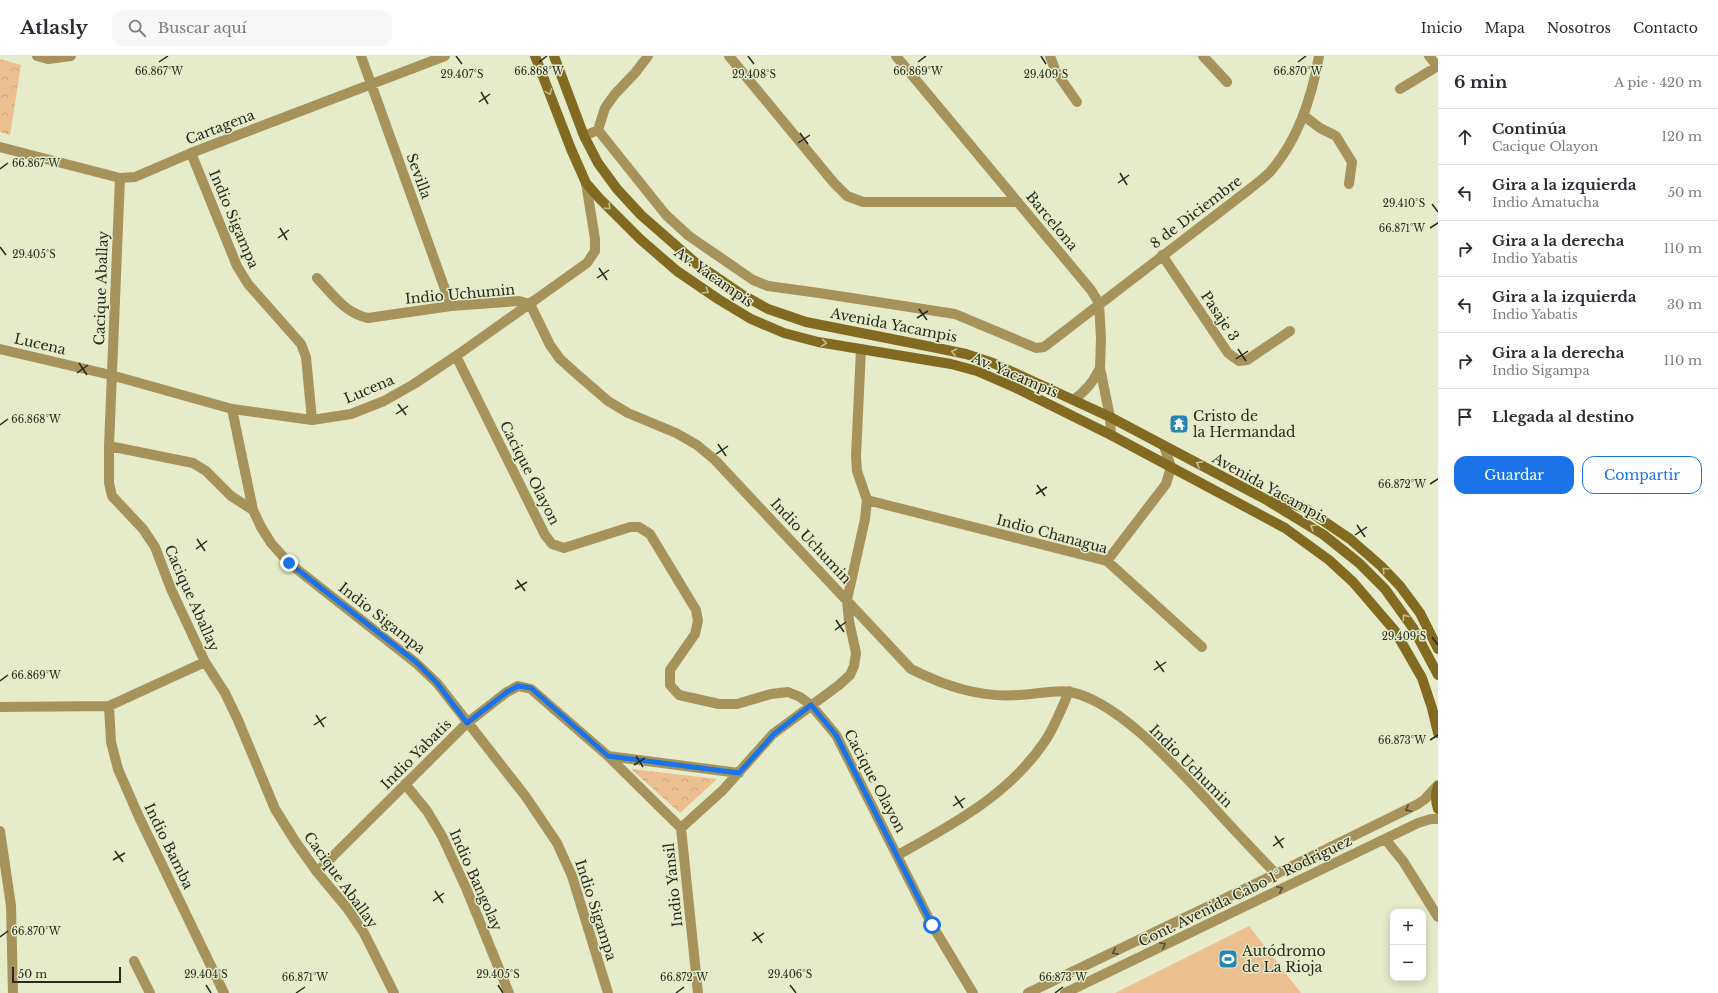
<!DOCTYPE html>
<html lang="es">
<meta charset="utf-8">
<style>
body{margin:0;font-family:"Libre Baskerville",serif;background:#f7f7f7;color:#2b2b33}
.controls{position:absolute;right:12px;bottom:12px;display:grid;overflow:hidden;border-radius:8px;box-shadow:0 2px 10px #0003}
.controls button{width:36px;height:36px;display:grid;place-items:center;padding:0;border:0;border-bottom:1px solid #e1e1e2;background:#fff;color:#2b2b33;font:20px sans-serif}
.scale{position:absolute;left:12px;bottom:10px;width:109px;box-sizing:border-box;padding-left:4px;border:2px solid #282a1e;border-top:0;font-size:11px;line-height:14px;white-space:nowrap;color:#282a1e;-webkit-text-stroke:3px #e6ebca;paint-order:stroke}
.stop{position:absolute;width:12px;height:12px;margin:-9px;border:3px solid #1a73e8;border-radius:50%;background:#fff}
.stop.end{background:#1a73e8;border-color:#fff;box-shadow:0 1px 4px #0008}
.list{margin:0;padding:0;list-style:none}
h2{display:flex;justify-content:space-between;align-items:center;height:52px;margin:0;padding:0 16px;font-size:17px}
h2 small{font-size:13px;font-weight:400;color:#7c7c81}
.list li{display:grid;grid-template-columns:26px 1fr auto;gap:12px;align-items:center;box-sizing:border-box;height:56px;padding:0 16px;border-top:1px solid #e1e1e2}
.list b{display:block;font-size:15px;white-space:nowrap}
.list p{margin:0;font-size:13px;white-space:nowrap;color:#7c7c81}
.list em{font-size:13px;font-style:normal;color:#7c7c81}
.actions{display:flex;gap:8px;padding:12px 16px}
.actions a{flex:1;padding:9px 0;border:1px solid #1a73e8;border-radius:12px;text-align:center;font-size:14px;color:#1a73e8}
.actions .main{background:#1a73e8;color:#fff}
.icon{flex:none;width:22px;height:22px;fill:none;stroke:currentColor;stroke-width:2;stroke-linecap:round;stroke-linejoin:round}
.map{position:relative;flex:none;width:1438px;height:937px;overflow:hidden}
header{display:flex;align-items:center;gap:24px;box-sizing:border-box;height:56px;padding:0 20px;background:#fff;border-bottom:1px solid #e1e1e2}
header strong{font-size:19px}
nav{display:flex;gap:22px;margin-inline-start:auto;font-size:14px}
.search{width:280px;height:36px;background:#f7f7f7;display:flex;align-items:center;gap:10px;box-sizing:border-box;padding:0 14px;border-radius:12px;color:#7c7c81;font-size:15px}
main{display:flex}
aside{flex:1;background:#fff}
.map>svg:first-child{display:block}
.grass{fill:#ecbf91}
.park{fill:url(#park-crowns)}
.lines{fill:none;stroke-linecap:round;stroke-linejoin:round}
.street{stroke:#a6925b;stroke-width:10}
.secondary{stroke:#826a21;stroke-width:10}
.oneway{stroke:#c3be8f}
.oneway2{stroke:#544e33}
.route{stroke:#1a73e8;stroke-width:5}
.ticks{fill:none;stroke:#282a1e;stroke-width:1.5}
.labels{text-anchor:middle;stroke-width:3;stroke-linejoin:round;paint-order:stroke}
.street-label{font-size:14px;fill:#282a1e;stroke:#e6ebca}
.poi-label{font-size:14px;fill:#282a1e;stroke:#e6ebca;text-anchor:start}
.ticks-label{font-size:10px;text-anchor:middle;fill:#282a1e;stroke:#e6ebca;stroke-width:3;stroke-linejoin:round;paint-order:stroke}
</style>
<header>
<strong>Atlasly</strong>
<div class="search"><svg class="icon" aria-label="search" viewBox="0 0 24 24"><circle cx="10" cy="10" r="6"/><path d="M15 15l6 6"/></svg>Buscar aquí</div>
<nav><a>Inicio</a><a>Mapa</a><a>Nosotros</a><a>Contacto</a></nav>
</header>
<main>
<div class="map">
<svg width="1438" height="937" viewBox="0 0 1438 937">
<defs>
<pattern id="park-crowns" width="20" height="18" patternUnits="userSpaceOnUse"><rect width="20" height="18" fill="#ecbf91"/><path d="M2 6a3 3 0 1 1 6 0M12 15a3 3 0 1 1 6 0" fill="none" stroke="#caa47d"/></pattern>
</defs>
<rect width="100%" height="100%" fill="#e6ebca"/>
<!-- grass -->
<path class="grass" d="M 1249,870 L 1301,937 L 1115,937 Z"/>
<!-- park -->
<path class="park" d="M 0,3 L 21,9 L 10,79 L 0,76 Z
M 631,713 L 717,723 L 680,757 Z"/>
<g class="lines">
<!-- street -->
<path class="street" d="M 37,0 L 48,3 L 71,0
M 361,0 L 451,250
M 729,0 L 834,127 L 847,140 L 863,146 L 1018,146
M 896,0 L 1091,234 L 1099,247 L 1101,282 L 1100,312 L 1110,361 L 1111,379
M 1050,0 L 1056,16 L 1077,46
M 1203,0 L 1227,26
M 1429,0 L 1437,10
M 1400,33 L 1438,10
M 1303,59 L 1320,72 L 1336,80 L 1352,106 L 1349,128
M 598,74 L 605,52 L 615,38 L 635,17 L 648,0
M 584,80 L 598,74 L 666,159 L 689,180 L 753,224 L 768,230 L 819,237 L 955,258 L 1036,292 L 1044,291 L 1251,132 C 1257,127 1264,122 1270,116 C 1298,84 1312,41 1319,0
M 0,91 L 120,122 L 135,121 L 191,97 L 445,0
M 191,97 L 237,210 L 248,228 L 301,288 L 306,301 L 312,364
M 120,122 L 109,390 L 109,427 L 112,440 L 143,473 L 155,491 L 171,533 L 205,606 L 225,637 L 238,664 L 275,753 L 295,785 L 317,816 L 347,852 L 364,877 L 394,937
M 1162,199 L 1228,297 L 1239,305 L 1247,304 L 1290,275
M 317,222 C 332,238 345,257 368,262 L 451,250 L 519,245 L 530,248 L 550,289 L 560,303 L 579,320 L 608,345 L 628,357 L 676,377 L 697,389 L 715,404 L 911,613 C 945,630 980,642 1019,639 C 1031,639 1059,633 1070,636 C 1118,645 1175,710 1208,745 C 1230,770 1253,794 1276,818
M 0,293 L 111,319 L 232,353 L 312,364 L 351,358 L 384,345 L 414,328 L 456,300 L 587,207 L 595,195 L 595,183 L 586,127
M 456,300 L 545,479 L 552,488 L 564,492 L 630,471 L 639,471 L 650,478 L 696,554 L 698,565 L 695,578 L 670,614 L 670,629 L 679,639 L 719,648 L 737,648 L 771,638 L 788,636 L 800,641 L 811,649 L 836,679 L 932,869 L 973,937
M 1073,344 C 1086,335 1093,326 1100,312
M 232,353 L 253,454 L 261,471 L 271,487 L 289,507 L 416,607 L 437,627 L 526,741 L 557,787 L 572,820 L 608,937
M 109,390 L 193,407 L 206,415 L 231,440 L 253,454
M 867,444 L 1107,505 L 1202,591
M 1107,505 L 1166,428 L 1171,411 L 1164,390
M 109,650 L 111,686 L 118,713 L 139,761 L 224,937
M 0,651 L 109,650 L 205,606
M 608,700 L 739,717
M 405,728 L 427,755 L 442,780 L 466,832 L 509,937
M 681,772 L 723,734 L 773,678 L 839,629 L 850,619 L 854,610 L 856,597 L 849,565 L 847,544 L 865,463 L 867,444 L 857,415 L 856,400 L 861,293
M 0,775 L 11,850 L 13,937
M 1385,783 L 1403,805 L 1438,861
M 898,799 C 952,769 1010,738 1045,685 C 1055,670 1062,652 1069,635
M 317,816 L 467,667 L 507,636 L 518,630 L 531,633 L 608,700 L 681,772 L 698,937
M 134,905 L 150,937
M 1028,937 L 1276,818 L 1418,748 L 1425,743 L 1438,729
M 1065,937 L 1418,767 L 1431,763 L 1438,763"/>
<!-- secondary -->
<path class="secondary" d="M 535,0 L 571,93 L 586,127 L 600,143 L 640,183 L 677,215 L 718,243 L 751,263 L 784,277 L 818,286 L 951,308 L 977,315 L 1016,332 L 1111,379 L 1285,472 L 1329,504 L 1353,526 L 1395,575 L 1422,622 L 1432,652 L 1438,677
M 554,0 L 584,80 L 598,107 L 617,133 L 641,159 L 697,208 L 741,238 L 768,253 L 806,266 L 937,292 L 966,298 L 993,307 L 1110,361 L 1265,443 L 1324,479 L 1359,507 L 1385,533 L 1413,572 L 1438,619
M 1273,445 L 1293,448 L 1306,453 L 1350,483 L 1381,510 L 1400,530 L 1420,557 L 1438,593
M 1438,730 C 1435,738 1435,744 1438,753"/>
</g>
<!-- one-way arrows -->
<defs><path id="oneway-chevron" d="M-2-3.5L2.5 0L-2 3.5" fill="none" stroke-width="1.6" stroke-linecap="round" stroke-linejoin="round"/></defs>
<g class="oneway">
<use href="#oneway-chevron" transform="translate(549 36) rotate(69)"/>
<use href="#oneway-chevron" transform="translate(608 151) rotate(45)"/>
<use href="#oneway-chevron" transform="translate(706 235) rotate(34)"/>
<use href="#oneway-chevron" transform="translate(824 287) rotate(9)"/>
<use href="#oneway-chevron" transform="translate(954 296) rotate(-168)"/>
<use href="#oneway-chevron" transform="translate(1199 408) rotate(-152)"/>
<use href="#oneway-chevron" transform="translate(1313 471) rotate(-149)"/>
<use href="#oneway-chevron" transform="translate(1385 514) rotate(-134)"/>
<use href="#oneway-chevron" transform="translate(1405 561) rotate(-127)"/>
</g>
<g class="oneway2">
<use href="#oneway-chevron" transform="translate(1408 753) rotate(154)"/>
<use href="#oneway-chevron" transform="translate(1280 833) rotate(-25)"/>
<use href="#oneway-chevron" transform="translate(1163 889) rotate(-26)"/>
<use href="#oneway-chevron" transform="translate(1115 896) rotate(154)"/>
</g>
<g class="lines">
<!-- route -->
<path class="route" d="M 289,507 L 416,606 L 437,627 L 467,667 L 507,636 L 518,630 L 531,632 L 608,700 L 739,717 L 774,678 L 811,649 L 836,679 L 932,869"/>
</g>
<!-- ticks -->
<path class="ticks" d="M 456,0 L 462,8M 748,0 L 754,8M 1041,0 L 1046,8M 159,6 L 168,0M 539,6 L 547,0M 918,6 L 926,0M 1298,6 L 1306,0M 481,36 L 488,48M 479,46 L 490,38M 800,77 L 808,88M 798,87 L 810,79M 0,113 L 8,107M 1120,117 L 1127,129M 1118,127 L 1129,119M 1432,148 L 1438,156M 280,172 L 287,184M 1430,172 L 1438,167M 278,182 L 289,174M 0,191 L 6,199M 599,212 L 607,224M 597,222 L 609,214M 919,253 L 927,264M 917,262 L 928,255M 1238,293 L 1246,305M 1236,303 L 1248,295M 79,307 L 87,319M 77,317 L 88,309M 398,348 L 406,359M 396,358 L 408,350M 0,369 L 8,363M 718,388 L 726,400M 716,398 L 728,390M 1430,428 L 1438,423M 1037,429 L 1045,440M 1036,438 L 1047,431M 1357,469 L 1365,481M 1355,479 L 1367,471M 197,483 L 205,495M 196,493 L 207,485M 517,524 L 525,535M 515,533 L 527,526M 836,564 L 844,576M 835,574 L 846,566M 1432,581 L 1438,589M 1156,605 L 1164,616M 1154,614 L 1166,606M 0,625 L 8,619M 316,659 L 324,671M 314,669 L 326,661M 1430,684 L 1438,679M 636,700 L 643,711M 634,709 L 645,702M 955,740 L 963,752M 953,750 L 965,742M 1275,780 L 1283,792M 1273,790 L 1284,782M 115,795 L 123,806M 113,804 L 125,797M 435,835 L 443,847M 433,845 L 444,837M 754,876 L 762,887M 0,881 L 8,875M 752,885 L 764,877M 206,929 L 211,937M 498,929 L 503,937M 790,929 L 796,937M 296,937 L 305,931M 676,937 L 684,931M 1055,937 L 1063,931"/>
<!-- icons -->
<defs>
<symbol id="temple-square" viewBox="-11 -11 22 22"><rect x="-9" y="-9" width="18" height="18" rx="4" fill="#2587b1" stroke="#e6ebca"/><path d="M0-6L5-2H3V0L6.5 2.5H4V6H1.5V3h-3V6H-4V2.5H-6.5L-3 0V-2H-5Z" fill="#fff"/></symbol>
<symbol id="stadium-square" viewBox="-11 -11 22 22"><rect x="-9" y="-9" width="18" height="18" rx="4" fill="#2587b1" stroke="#e6ebca"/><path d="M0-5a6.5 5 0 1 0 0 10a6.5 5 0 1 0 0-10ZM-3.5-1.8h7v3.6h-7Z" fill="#fff"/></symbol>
</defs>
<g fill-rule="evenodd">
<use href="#temple-square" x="1168" y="357" width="22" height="22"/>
<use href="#stadium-square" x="1217" y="892" width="22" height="22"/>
</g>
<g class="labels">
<!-- street labels -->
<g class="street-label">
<text transform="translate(220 71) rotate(-21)" y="5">Cartagena</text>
<text transform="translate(419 120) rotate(70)" y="5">Sevilla</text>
<text transform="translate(1196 156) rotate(-37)" y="5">8 de Diciembre</text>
<text transform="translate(234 163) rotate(67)" y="5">Indio Sigampa</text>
<text transform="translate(1052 165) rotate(50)" y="5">Barcelona</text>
<text transform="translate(714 221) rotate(35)" y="5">Av. Yacampis</text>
<text transform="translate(101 232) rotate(-88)" y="5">Cacique Aballay</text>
<text transform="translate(460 238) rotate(-5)" y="5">Indio Uchumin</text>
<text transform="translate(1220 260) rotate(56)" y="5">Pasaje 3</text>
<text transform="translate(894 269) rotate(11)" y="5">Avenida Yacampis</text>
<text transform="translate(40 288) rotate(13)" y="5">Lucena</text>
<text transform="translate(1015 319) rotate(23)" y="5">Av. Yacampis</text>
<text transform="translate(369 333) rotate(-23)" y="5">Lucena</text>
<text transform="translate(530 417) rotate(63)" y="5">Cacique Olayon</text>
<text transform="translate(1270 432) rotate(29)" y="5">Avenida Yacampis</text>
<text transform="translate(1052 478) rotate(15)" y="5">Indio Chanagua</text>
<text transform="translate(811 485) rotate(47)" y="5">Indio Uchumin</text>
<text transform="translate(192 542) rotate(66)" y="5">Cacique Aballay</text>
<text transform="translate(382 562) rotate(38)" y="5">Indio Sigampa</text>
<text transform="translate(416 698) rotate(-45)" y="5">Indio Yabatis</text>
<text transform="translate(1191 710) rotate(45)" y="5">Indio Uchumin</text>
<text transform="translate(875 725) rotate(62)" y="5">Cacique Olayon</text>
<text transform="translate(169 790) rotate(64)" y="5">Indio Bamba</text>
<text transform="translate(341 824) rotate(54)" y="5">Cacique Aballay</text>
<text transform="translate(476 824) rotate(66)" y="5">Indio Bangolay</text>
<text transform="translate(673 829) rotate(-96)" y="5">Indio Yansil</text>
<text transform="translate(1245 835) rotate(-26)" y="5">Cont. Avenida Cabo 1° Rodriguez</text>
<text transform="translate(596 854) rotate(72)" y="5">Indio Sigampa</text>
</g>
<!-- poi labels -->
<g class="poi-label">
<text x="1193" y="365">Cristo de<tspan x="1193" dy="16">la Hermandad</tspan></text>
<text x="1242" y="900">Autódromo<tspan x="1242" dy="16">de La Rioja</tspan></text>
</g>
</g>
<g class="ticks-label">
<text x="159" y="19">66.867°W</text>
<text x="539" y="19">66.868°W</text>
<text x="918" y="19">66.869°W</text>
<text x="1298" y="19">66.870°W</text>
<text x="462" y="22">29.407°S</text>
<text x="754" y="22">29.408°S</text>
<text x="1046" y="22">29.409°S</text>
<text x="36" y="111">66.867°W</text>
<text x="1404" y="151">29.410°S</text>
<text x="1402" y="176">66.871°W</text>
<text x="34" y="202">29.405°S</text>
<text x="36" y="367">66.868°W</text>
<text x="1402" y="432">66.872°W</text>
<text x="1404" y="584">29.409°S</text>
<text x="36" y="623">66.869°W</text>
<text x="1402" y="688">66.873°W</text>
<text x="36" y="879">66.870°W</text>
<text x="206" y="922">29.404°S</text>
<text x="498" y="922">29.405°S</text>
<text x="790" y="922">29.406°S</text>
<text x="305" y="925">66.871°W</text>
<text x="684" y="925">66.872°W</text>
<text x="1063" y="925">66.873°W</text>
</g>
</svg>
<div class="controls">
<button>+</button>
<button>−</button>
</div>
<div class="scale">50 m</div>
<div class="stop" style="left:932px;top:869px"></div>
<div class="stop end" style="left:289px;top:507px"></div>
</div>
<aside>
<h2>6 min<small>A pie · 420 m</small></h2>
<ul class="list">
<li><svg class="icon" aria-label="ahead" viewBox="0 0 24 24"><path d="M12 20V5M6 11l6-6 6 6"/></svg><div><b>Continúa</b><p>Cacique Olayon</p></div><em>120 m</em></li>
<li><svg class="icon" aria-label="left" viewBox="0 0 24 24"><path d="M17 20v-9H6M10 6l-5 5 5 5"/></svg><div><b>Gira a la izquierda</b><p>Indio Amatucha</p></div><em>50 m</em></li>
<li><svg class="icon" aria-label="right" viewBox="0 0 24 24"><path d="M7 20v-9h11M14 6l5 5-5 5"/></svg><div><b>Gira a la derecha</b><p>Indio Yabatis</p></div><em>110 m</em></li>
<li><svg class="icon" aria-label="left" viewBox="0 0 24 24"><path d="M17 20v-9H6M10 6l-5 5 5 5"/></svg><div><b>Gira a la izquierda</b><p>Indio Yabatis</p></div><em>30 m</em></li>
<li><svg class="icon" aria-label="right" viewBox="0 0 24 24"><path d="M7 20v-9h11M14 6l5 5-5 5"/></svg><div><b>Gira a la derecha</b><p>Indio Sigampa</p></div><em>110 m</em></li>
<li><svg class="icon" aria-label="arrive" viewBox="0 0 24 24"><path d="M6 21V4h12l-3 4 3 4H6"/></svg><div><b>Llegada al destino</b></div></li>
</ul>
<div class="actions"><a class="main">Guardar</a><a>Compartir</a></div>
</aside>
</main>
